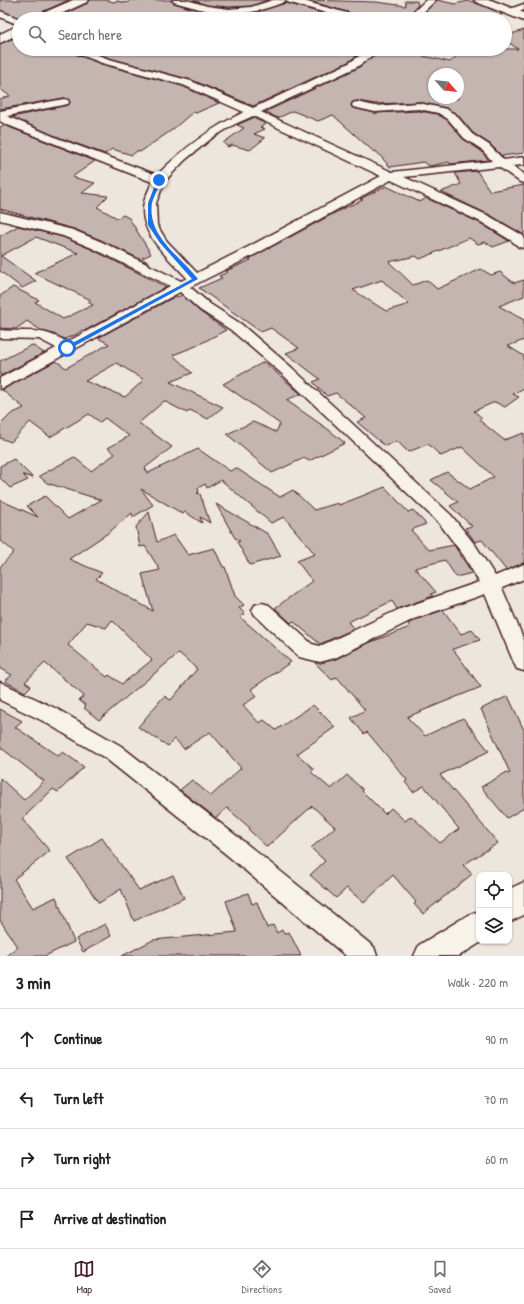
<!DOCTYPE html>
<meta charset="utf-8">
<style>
body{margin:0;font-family:"Patrick Hand",sans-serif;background:#f6f6f6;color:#202124}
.controls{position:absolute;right:12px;bottom:12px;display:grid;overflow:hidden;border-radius:8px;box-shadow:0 1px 3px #0004}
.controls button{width:36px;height:36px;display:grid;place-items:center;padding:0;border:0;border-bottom:1px solid #e0e0e0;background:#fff;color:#202124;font:20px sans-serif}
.compass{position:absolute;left:428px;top:68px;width:36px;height:36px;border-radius:50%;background:#fff;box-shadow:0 1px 3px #0004;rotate:117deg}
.stop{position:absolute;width:12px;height:12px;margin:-9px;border:3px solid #1a73e8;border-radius:50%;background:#fff}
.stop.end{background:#1a73e8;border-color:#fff;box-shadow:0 1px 4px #0008}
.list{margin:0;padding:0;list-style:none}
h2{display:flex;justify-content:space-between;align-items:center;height:52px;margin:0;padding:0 16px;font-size:17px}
h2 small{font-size:13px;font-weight:400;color:#757577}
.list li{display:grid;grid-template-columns:26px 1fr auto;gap:12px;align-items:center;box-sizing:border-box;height:60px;padding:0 16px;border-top:1px solid #e0e0e0}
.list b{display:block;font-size:15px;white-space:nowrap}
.list em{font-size:13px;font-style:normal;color:#757577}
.icon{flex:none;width:22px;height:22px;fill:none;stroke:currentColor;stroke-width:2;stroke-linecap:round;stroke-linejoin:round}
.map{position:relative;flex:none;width:524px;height:956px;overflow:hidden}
.search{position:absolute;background:#fff;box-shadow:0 1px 3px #0004;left:12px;right:12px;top:12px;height:44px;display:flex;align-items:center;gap:10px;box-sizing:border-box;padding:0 14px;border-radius:22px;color:#757577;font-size:15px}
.sheet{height:292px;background:#fff}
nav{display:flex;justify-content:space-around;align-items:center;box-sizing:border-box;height:56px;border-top:1px solid #e0e0e0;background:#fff;font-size:11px;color:#757577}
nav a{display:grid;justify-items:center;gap:2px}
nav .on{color:#4a1f2b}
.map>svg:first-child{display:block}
.building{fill:#c4b5b0;stroke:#4a1f2b;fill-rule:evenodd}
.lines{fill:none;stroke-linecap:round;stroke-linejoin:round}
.minor-casing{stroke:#4a1f2b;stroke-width:3}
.tertiary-casing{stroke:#4a1f2b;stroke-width:3}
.primary-casing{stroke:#4a1f2b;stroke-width:3}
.minor{fill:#f7f3e8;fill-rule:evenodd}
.tertiary{fill:#f7f3e8;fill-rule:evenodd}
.primary{fill:#f7f3e8;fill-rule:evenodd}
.route{fill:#1a73e8}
</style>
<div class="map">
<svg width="524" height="956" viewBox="0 0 524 956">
<rect width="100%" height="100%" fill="#ece6dd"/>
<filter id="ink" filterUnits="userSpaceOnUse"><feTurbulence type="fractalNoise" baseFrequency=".025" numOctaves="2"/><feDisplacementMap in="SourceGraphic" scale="8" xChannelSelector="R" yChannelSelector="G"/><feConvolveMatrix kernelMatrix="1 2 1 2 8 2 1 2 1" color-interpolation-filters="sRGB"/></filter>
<g filter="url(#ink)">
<!-- building -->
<path class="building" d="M 0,0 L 69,0 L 35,15 L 33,19 L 21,19 L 0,10 Z
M 90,0 L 108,0 L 113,2 L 117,1 L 127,3 L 130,0 L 170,0 L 174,3 L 190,8 L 229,15 L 254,13 L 286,3 L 342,19 L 54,19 L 88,3 Z
M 192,0 L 268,0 L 251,6 L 229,7 L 207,5 Z
M 306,0 L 376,2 L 406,6 L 405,1 L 417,1 L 418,5 L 405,19 L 364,19 L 361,16 Z
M 437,0 L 455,4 L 468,1 L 474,2 L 503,14 L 491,19 L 418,19 Z
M 524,30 L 524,153 L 502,156 L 490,144 L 473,133 L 457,114 L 446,108 L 419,102 L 375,104 L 357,101 L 353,102 L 351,106 L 353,108 L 375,113 L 419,111 L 437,114 L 447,120 L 463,139 L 480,150 L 489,160 L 450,164 L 449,162 L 430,166 L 423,162 L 390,167 L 376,151 L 374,152 L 333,115 L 318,121 L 293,111 L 278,118 L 265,112 L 358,68 L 382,49 L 420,49 L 410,53 L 450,62 L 465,49 L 518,49 L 505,40 L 505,36 ZM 434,74 L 458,74 L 458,99 L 434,98 Z
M 19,36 L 19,49 L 68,49 L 70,52 L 101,64 L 182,86 L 219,103 L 196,113 L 193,112 L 172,130 L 140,152 L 137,151 L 132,155 L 112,149 L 105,154 L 58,137 L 12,117 L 68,105 L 70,103 L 68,99 L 64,98 L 0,109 L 0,99 L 10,96 L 0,89 L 0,44 Z
M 86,49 L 318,49 L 340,53 L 344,51 L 352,53 L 353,49 L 366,49 L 348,62 L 253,106 L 192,80 L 109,58 Z
M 253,118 L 266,124 L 260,127 L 265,129 L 254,134 L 265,138 L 250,150 L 232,145 L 228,147 L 223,143 L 244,128 L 237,125 Z
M 4,125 L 95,161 L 72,177 L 95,183 L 82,193 L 108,196 L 97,207 L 117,218 L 123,215 L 129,218 L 151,254 L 142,258 L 150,264 L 103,241 L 74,229 L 0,209 L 0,127 Z
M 477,171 L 490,191 L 524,185 L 524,235 L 490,215 L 441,192 L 461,184 L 455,173 Z
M 386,186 L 420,202 L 426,198 L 480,223 L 509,241 L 493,247 L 485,242 L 478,244 L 469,238 L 420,259 L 416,256 L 389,262 L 413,285 L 427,280 L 437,289 L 481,269 L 491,275 L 500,272 L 514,283 L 524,280 L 524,296 L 499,306 L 524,320 L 524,340 L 508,346 L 524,356 L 524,388 L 513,394 L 519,397 L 505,407 L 495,402 L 474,411 L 482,418 L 479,420 L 504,440 L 524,433 L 524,563 L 506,570 L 482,540 L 475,542 L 465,528 L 472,526 L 450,506 L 458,502 L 431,480 L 447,472 L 470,489 L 494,477 L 462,447 L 441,456 L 428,444 L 408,452 L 397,441 L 385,446 L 357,422 L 366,418 L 336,393 L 327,396 L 313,382 L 320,379 L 286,353 L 299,348 L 271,328 L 261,332 L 199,288 L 222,278 L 219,276 L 228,272 L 226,271 L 251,260 L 249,259 L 344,208 L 363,200 L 360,199 ZM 382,280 L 386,284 L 409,304 L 386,311 L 353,290 Z
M 18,226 L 63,237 L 91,249 L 166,287 L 84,331 L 82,330 L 77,334 L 65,339 L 42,331 L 27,321 L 16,329 L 0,328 L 0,296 L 13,287 L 39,300 L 35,302 L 63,319 L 93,305 L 88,302 L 91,300 L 34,273 L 78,253 L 36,237 L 1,256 L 36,281 L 22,288 L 0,271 L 0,236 Z
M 182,295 L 199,311 L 226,330 L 196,346 L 173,355 L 192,373 L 170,382 L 223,407 L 208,419 L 190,410 L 187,413 L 164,401 L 139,423 L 172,447 L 145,468 L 148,473 L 198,449 L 230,471 L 236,468 L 280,497 L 293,490 L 314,510 L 338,503 L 339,505 L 385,487 L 408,512 L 413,510 L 426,524 L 411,530 L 429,550 L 454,545 L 472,573 L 456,577 L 445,560 L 415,568 L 436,592 L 431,594 L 433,596 L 397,609 L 392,601 L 348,622 L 354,629 L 320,644 L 293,621 L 291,623 L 275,608 L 312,581 L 297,561 L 315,554 L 284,517 L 271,523 L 221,480 L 207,488 L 205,484 L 198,488 L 199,492 L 197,493 L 200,494 L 210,523 L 200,517 L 202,523 L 185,512 L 183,514 L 141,489 L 153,505 L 133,517 L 132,513 L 108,533 L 69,559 L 102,573 L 96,579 L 153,611 L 142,574 L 160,570 L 145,546 L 140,547 L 136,527 L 149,512 L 157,542 L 174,535 L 188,555 L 214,548 L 223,567 L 225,567 L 235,596 L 244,605 L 239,608 L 245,614 L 240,617 L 291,662 L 251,689 L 257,696 L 243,705 L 259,723 L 264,720 L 276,730 L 313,705 L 335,727 L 297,754 L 314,769 L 311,772 L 331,789 L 347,775 L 363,790 L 362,791 L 385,814 L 391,808 L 405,821 L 411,816 L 440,843 L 459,829 L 424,786 L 413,792 L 405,782 L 407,780 L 388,757 L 367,732 L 364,734 L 351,718 L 365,710 L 337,677 L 332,680 L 315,663 L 320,663 L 336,659 L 371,642 L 410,627 L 408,624 L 415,620 L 443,610 L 461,634 L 472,630 L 480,640 L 453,649 L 481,687 L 407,717 L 425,736 L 463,718 L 489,751 L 440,775 L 498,843 L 463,865 L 472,874 L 423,914 L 414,904 L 416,902 L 393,875 L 364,903 L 347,888 L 336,898 L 310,875 L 325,861 L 311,848 L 335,827 L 312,806 L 267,847 L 249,830 L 250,828 L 227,808 L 216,818 L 180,790 L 192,780 L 211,796 L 241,768 L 210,732 L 184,749 L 175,739 L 168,746 L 138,727 L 164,696 L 171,700 L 197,669 L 179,653 L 99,720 L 84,708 L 86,706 L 79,700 L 84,696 L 45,663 L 25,682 L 31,686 L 25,692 L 5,681 L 12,675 L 0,668 L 0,567 L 14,552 L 0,540 L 0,500 L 38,517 L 27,506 L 45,496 L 68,519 L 101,500 L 47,483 L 39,476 L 74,457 L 91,471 L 115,454 L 108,448 L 129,436 L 105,418 L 100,422 L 89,414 L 50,437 L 30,422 L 11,442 L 0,438 L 0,425 L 11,414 L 24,408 L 2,390 L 56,361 L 66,368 L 109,344 L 98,338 L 176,296 L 178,297 ZM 117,363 L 144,380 L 125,397 L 85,381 ZM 112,620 L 152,660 L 122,684 L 109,675 L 107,677 L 68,645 L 87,622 L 106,628 Z
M 32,345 L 44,353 L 0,376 L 0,361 Z
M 264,362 L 301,394 L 286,400 L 329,430 L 345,443 L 309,461 L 304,458 L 272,473 L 227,434 L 253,422 L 276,432 L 280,424 L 223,384 Z
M 14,459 L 33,478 L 23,475 L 28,480 L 10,488 L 0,478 L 0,466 Z
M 216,504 L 268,534 L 281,556 L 250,565 L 237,542 L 240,541 L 235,538 Z
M 508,696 L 524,730 L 524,808 L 507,818 L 481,787 L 507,772 L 508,774 L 510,773 L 481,709 Z
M 0,709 L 22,721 L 15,727 L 58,756 L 63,752 L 84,767 L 58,792 L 53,789 L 22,819 L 50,851 L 14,879 L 33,908 L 56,897 L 74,942 L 45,956 L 6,956 L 17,947 L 0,920 L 0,778 L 24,800 L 44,781 L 0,747 Z
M 102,838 L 139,890 L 173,875 L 184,898 L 134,921 L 121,889 L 99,903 L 68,859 Z
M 248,893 L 252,904 L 257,902 L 267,928 L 273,925 L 277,933 L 282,930 L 284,934 L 289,932 L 301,956 L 122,956 L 153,940 L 237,932 L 226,901 Z
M 105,924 L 111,936 L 83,952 L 76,939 Z"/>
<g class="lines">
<defs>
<path id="minor" d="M 172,0 L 187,0 L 207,6 L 229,9 L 251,7 L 273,0 L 300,0 L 361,17 L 363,19 L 348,19 L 287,2 L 286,0 L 284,2 C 238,20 220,15 174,2 Z
M 426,0 L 436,0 L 416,19 L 406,19 Z
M 524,4 L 524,10 L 510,15 L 505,12 L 507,10 Z
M 0,11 L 20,19 L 19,25 L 0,17 Z
M 69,49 L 82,49 L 109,59 L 191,81 L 253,108 L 349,63 L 369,49 L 381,49 L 357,67 L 261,112 L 392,172 L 492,161 L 481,149 L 464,138 L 448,119 L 438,113 L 419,109 L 375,112 L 353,107 L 352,105 L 353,103 L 357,102 L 375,106 L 419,103 L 446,109 L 456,115 L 472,134 L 489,145 L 504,160 L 524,157 L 524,165 L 512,166 L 524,174 L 524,183 L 520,182 L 499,167 L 404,177 L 489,216 L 522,235 L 524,237 L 524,248 L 519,247 L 512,241 L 481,222 L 391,180 L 258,253 L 190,287 L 210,304 L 241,324 L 291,367 L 451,515 L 476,546 L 495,576 L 524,564 L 524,579 L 502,588 L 524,640 L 524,671 L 517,669 L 514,663 L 485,594 L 414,619 L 335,658 L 320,662 L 299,657 L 255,615 L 252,610 L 255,605 L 262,603 L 269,605 L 312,644 L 320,646 L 400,609 L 479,582 L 464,556 L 439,523 L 281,373 L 231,330 L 200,310 L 180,292 L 5,387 L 0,389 L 0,378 L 56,348 L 39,339 L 0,338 L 0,330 C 27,333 41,326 67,342 L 170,286 L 92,248 L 63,236 L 0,220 L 0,212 L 73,230 L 102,242 L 181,281 L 187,278 C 169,258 137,233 144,202 C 146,195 150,188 152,182 L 5,124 L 0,121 L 0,111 L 64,99 L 68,100 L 69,102 L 68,104 L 7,116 L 57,138 L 157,175 C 183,149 210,128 244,112 L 183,85 L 102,63 L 71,51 ZM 253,116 L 381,176 L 248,247 L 197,273 L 166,240 L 157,225 L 156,203 L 165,181 L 185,160 L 212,138 L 235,124 Z
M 0,682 L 57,709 L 121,746 L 243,841 L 374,947 L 377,956 L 346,956 L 227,855 L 105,758 L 43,721 L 0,700 Z"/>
<path id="tertiary" d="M 73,0 L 89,0 L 87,2 L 50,19 L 34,19 L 36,16 Z
M 474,0 L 491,0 L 524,13 L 524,21 L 476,2 Z
M 19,25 L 19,34 L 0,43 L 0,34 Z"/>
<path id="primary" d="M 524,882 L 524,915 L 509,922 L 509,889 Z
M 479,911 L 479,941 L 483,941 L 459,956 L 414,956 L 419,945 L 468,915 Z"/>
</defs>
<!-- minor casing -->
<use href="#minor" class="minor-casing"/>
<!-- tertiary casing -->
<use href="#tertiary" class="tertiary-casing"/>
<!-- primary casing -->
<use href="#primary" class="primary-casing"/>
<!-- minor -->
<use href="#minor" class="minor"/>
<!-- tertiary -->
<use href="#tertiary" class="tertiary"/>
<!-- primary -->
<use href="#primary" class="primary"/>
</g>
</g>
<!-- route -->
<path class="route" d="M 159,179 L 161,180 C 159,187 154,196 152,203 C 147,236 180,256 198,279 L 69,349 L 65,349 L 65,347 L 192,279 L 160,243 L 148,225 L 148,203 L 157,180 Z"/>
</svg>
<div class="controls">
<button><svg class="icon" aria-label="locate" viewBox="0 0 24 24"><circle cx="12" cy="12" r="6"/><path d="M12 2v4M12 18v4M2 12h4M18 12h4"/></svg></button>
<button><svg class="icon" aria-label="layers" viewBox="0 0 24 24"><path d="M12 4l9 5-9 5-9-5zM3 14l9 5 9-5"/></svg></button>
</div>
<svg class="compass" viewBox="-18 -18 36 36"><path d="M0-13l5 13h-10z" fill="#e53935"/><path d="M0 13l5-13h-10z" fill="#757577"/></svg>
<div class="stop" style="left:67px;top:348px"></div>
<div class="stop end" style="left:159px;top:180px"></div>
<div class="search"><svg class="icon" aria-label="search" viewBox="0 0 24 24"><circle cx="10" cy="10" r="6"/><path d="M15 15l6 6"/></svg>Search here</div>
</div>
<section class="sheet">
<h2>3 min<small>Walk · 220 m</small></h2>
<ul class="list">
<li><svg class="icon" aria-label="ahead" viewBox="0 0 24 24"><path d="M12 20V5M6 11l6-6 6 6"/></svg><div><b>Continue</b></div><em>90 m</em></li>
<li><svg class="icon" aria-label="left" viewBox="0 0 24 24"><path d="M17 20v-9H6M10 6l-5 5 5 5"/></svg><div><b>Turn left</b></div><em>70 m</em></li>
<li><svg class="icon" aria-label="right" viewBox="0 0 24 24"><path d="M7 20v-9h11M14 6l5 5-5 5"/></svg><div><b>Turn right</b></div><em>60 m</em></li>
<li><svg class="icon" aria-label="arrive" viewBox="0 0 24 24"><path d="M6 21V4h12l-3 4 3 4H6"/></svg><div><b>Arrive at destination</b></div></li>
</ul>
</section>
<nav>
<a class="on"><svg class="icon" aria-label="map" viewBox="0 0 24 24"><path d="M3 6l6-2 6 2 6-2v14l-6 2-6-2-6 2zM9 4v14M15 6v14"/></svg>Map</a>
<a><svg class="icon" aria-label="directions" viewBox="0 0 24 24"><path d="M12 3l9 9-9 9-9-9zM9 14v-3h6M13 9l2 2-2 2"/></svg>Directions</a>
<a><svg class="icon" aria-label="saved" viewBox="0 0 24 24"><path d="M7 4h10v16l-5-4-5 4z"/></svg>Saved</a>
</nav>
